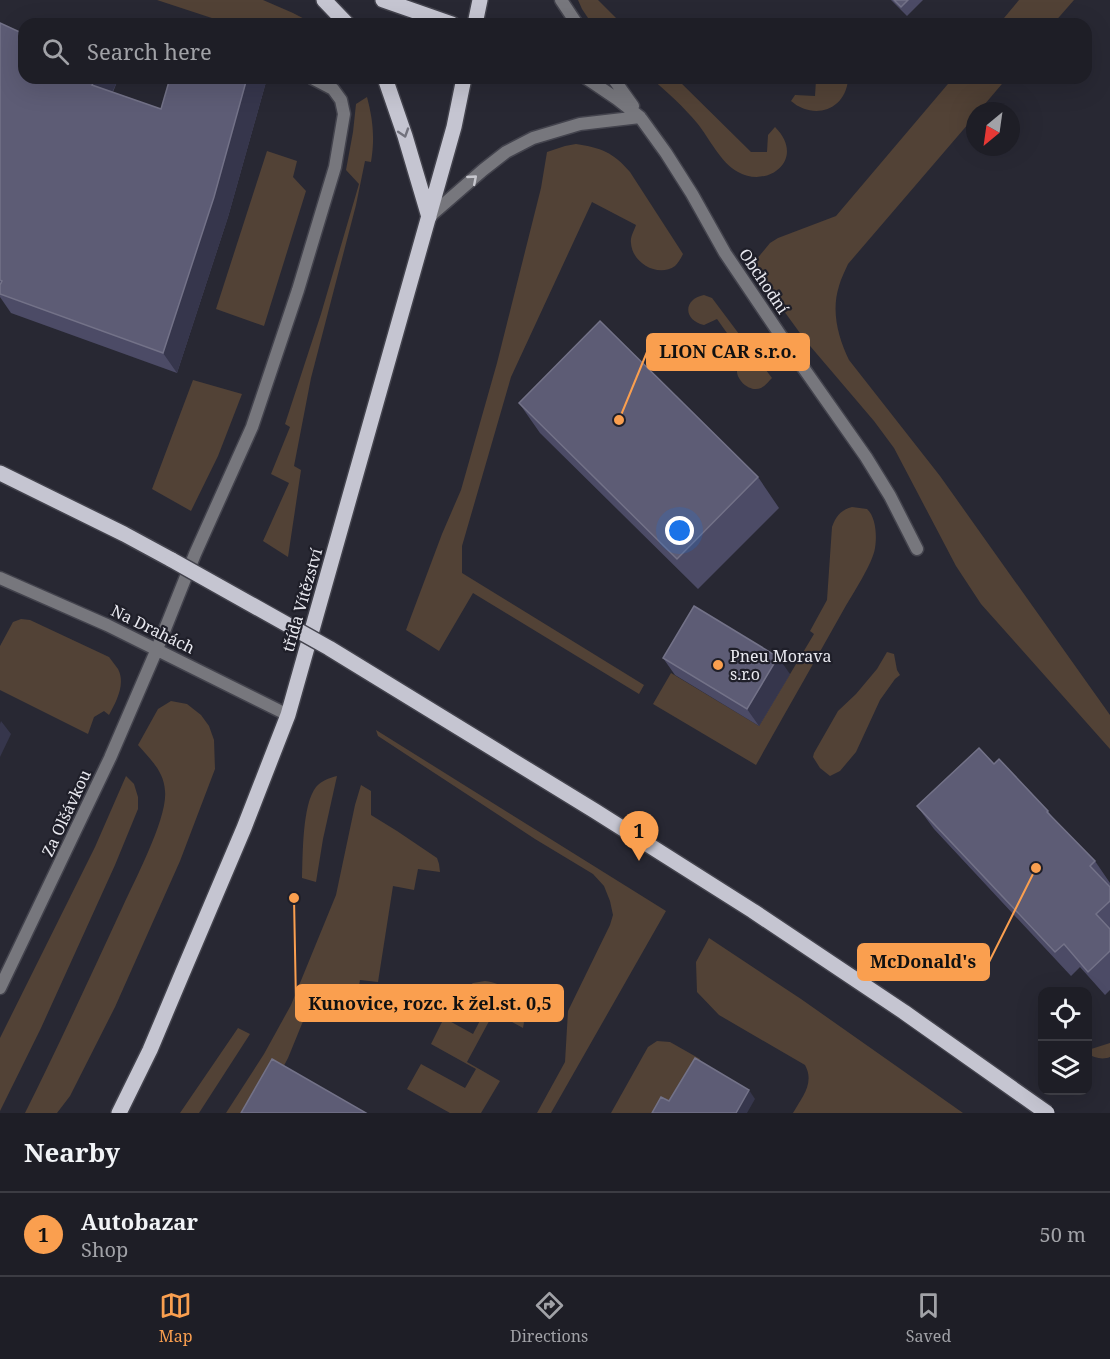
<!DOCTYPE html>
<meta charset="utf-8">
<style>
body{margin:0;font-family:"Noto Serif",serif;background:#2b2b32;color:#f1f3f6}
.controls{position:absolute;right:18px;bottom:18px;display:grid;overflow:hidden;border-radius:12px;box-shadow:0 6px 24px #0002}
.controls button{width:54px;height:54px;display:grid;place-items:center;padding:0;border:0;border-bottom:2px solid #3c3c43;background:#1e1e26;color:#f1f3f6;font:30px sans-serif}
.compass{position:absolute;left:966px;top:102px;width:54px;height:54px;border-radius:50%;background:#1e1e26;box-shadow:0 6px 24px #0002;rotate:209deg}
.you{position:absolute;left:680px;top:531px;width:21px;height:21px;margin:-15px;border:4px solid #fff;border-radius:50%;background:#1a73e8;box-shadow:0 0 0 9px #1a73e833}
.badge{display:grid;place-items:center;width:39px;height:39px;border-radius:50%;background:#fa9f4f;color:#111;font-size:20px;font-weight:700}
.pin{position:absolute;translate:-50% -50px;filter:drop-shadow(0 2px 3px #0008)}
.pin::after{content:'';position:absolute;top:32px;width:21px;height:18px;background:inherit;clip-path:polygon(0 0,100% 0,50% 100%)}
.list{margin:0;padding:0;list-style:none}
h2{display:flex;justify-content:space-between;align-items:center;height:78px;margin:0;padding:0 24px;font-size:26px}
h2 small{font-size:20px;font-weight:400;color:#a1a2a7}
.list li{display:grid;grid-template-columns:39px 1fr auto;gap:18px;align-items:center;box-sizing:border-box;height:84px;padding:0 24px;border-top:2px solid #3c3c43}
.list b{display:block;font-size:22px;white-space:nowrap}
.list p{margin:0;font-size:20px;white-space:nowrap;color:#a1a2a7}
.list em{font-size:20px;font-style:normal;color:#a1a2a7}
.icon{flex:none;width:33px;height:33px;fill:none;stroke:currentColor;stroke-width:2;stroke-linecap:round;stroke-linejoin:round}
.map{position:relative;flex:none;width:1110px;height:1113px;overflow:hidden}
.search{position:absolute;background:#1e1e26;box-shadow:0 6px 24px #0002;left:18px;right:18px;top:18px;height:66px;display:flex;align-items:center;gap:15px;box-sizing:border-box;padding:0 21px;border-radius:18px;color:#a1a2a7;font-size:22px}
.sheet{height:162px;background:#1e1e26}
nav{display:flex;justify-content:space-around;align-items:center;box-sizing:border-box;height:84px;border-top:2px solid #3c3c43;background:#1e1e26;font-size:16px;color:#a1a2a7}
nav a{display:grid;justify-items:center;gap:3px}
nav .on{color:#fa9f4f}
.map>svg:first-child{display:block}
.green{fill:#524236}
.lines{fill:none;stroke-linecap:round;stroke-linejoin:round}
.minor-casing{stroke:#43434d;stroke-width:15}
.primary-casing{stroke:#43434d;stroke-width:18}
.minor{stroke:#77777d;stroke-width:12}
.primary{stroke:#c5c5d1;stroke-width:15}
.primary-bridge-casing{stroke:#43434d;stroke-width:18;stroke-linecap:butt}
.primary-bridge{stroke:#c5c5d1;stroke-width:15}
.wall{fill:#4c4b66}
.shaded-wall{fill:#36364c}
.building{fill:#5d5c75;stroke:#737288;stroke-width:1.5}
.oneway{stroke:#72727d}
.oneway2{stroke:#c7c7ce}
.poi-dot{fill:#fa9f4f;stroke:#1f1f29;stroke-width:2}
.labels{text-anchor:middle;stroke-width:4.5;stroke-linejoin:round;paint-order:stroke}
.street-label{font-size:16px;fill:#e9e9f0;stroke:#1f1f29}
.poi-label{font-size:16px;fill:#e9e9f0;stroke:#1f1f29;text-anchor:start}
.leader{fill:none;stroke:#fa9f4f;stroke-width:2}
.callout-dot{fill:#fa9f4f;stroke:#1f1f29;stroke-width:2}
.callout{fill:#fa9f4f;stroke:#fa9f4f;stroke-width:2}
.callout-label{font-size:18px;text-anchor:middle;font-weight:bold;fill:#111}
</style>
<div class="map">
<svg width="1110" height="1113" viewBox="0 0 1110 1113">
<rect width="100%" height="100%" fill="#282833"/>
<!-- green -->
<path class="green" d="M 157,0 L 263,0 L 293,13 L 314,24 L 230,24 Z
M 578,0 L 598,0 L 622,24 L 592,24 L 582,9 Z
M 1019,0 L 1074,0 L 1053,24 L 999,24 Z
M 651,78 L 676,78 L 751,152 L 767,152 L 768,135 L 775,127 C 807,159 768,189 738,172 C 720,162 710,139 697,123 C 682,105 669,94 651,78 Z
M 953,78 L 1007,78 L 979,111 L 975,111 L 975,116 L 848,264 C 845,271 841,278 839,286 C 831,311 838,337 849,360 L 940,476 L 1110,715 L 1110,749 L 981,604 L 956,566 L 894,448 L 874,421 L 805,340 L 755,271 L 755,263 L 756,260 L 770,243 L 778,238 L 836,216 Z
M 816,80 L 848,80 C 845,111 813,120 791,101 L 795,95 L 815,96 Z
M 367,97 C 373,120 375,138 371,162 L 365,161 L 356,205 L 311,378 L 294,466 L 301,470 L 288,557 L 263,541 L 289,483 L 271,474 L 290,427 L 285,424 L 321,314 L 359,184 L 346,170 L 353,132 L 356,104 Z
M 576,144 C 601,148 613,152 630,172 L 683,254 C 681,258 678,263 675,266 C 658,278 632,263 631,243 C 630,237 634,231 636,225 L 592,202 L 511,377 L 462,546 L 462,573 L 644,685 L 639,694 L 473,593 L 439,651 L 406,630 L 442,534 L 461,490 L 497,363 L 541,188 L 547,152 L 565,146 Z
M 267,151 L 297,161 L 293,177 L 306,191 L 264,326 L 216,309 Z
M 704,295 L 712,298 L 772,378 C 769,381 765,386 761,388 C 750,393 736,380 737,370 C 737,365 741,360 744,357 L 717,319 L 704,325 C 683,320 683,299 704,295 Z
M 193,380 L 242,394 L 218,456 L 191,511 L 152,489 Z
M 852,507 L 867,509 C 876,517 877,536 875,548 C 873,563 852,595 844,609 C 815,661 785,713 756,765 L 653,704 L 671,673 L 759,726 L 814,634 L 810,631 L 827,600 L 832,527 C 836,516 841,510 852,507 Z
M 21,619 L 30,620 L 109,657 C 112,661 115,665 118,669 C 126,684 116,702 109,715 L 104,711 L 94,717 L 88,734 L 0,690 L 0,646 L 13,622 Z
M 887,652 L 894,654 L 897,670 L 900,675 L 895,679 L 880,700 L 856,752 L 840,771 L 830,776 L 820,768 L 813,757 L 814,753 L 838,711 L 856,694 L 877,669 Z
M 171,701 L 187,704 L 201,715 L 209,726 L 214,740 L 215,769 L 180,861 L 115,1007 L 70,1096 L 57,1113 L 25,1113 C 59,1045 91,975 123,906 C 135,880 168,817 165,791 C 164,771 150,759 138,745 L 158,709 Z
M 376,730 L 666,911 L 551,1113 L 537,1113 L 565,1062 L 568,1011 L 610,925 L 613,915 L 610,901 L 604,886 L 593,874 L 535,839 L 378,736 Z
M 126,776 L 134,784 L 138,797 L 138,809 L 115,865 L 41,1028 L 0,1111 L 0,1038 L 95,847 Z
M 337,776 L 323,839 L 316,882 L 302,878 C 303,855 302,805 316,787 C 321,781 329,778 337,776 Z
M 361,785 L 371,791 L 371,815 L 397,831 L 437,858 L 439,864 L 440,872 L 418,869 L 414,890 L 393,886 L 378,982 L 360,980 L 358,992 L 343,991 L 341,1002 L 326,999 L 323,1011 L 308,1009 L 288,1058 L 259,1113 L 226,1113 L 264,1054 L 291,1005 L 336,895 L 355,805 Z
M 709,938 L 801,999 L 963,1113 L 793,1113 C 802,1097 815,1083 805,1065 L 719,1015 L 697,992 L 696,962 Z
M 485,981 C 509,984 529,1003 523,1028 L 494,1012 L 467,1062 L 500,1081 L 481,1113 L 450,1113 L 407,1089 L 421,1064 L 465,1088 L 476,1069 L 431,1044 L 444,1018 L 473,1034 L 486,1009 L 459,992 L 473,983 Z
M 238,1028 L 250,1034 L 199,1113 L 180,1113 Z
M 657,1041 L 670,1042 L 700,1059 L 681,1088 L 663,1113 L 611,1113 L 648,1047 Z
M 1110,1043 L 1110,1057 C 1103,1060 1093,1058 1088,1053 L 1088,1050 Z"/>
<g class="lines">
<defs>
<path id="minor" d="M 561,0 L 577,24
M 586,78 L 617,99 L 640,117 L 666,153 L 692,194 L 725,253 L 781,336 L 866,457 L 890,496 L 917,549
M 613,78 L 633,106
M 429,217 L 483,170 L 506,152 L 533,138 L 580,124 L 640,117
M 0,578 L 107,625 L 288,715
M 0,988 L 110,758 L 157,649 L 195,554 L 252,427 L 298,290 L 335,167 L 344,114 L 341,100 L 333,89 L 312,78"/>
<path id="primary" d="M 324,0 L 347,24
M 383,0 L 452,24
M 475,24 L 480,0
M 385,78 L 405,136 L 429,217
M 0,473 L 124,534 L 172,560
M 119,1113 L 150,1050 L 182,974 L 244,828 L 288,715 L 454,127 L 464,78"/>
</defs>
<!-- minor casing -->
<use href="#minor" class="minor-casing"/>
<!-- primary casing -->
<use href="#primary" class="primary-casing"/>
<!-- minor -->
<use href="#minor" class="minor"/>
<!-- primary -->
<use href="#primary" class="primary"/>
<defs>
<path id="primary-bridge" d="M 172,560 L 329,648 L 595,811 L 753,911 L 904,1012 L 1047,1113"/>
</defs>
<!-- primary-bridge casing -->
<use href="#primary-bridge" class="primary-bridge-casing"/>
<!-- primary-bridge -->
<use href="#primary-bridge" class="primary-bridge"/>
</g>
<!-- wall -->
<path class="wall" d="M 891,0 L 923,0 L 907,16 Z
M 0,23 L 24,78 L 114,78 L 117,82 L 113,92 L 161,109 L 266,82 L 228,217 L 177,373 L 11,313 L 0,297 Z
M 519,403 L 758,477 L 779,508 L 698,589 L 540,433 Z
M 663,658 L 790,674 L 759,726 L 675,675 Z
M 994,764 L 1048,811 L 1053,818 L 1095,861 L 1110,883 L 1110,990 L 1105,995 L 1080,967 L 1071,976 L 934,829 L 917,806 Z"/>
<!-- shaded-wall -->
<path class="shaded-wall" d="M 96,78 L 114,78 L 117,82 L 106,105 L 92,85 Z
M 247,78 L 263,78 L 266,82 L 228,217 L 177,373 L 163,353 Z
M 778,657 L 790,674 L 759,726 L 747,709 Z
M 1,721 L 11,734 L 0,757 L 0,724 Z
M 749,1090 L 755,1099 L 747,1113 L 736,1113 Z"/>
<!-- building -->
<path class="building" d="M 894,0 L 908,0 L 901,7 Z
M 0,23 L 24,34 L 24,78 L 96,78 L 92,85 L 161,109 L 170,78 L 247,78 L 214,197 L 163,353 L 0,294 L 0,285 L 2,281 L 0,280 Z
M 600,321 L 758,477 L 677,559 L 519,403 Z
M 694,606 L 778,657 L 747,709 L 663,658 Z
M 979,748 L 994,764 L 999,759 L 1048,811 L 1047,812 L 1095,861 L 1090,866 L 1110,887 L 1110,901 L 1096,914 L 1110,929 L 1110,951 L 1088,972 L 1064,944 L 1055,952 L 917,806 Z
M 695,1058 L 749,1090 L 736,1113 L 652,1113 L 661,1097 L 669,1101 Z
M 272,1059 L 366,1113 L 241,1113 Z"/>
<!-- one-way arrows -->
<defs><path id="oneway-chevron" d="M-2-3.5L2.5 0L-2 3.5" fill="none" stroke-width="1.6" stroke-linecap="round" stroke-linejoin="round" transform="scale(1.5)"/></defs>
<use class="oneway" href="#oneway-chevron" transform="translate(404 133) rotate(72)"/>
<use class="oneway2" href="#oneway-chevron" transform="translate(473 179) rotate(-41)"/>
<!-- markers -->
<circle class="poi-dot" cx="718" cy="665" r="6"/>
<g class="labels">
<!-- street labels -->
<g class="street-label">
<text transform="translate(764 281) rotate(56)" y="6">Obchodní</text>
<text transform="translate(302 600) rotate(-74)" y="6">třída Vítězství</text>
<text transform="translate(153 629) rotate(26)" y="6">Na Drahách</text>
<text transform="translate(66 813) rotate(-65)" y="6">Za Olšávkou</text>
</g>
<!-- poi labels -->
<g class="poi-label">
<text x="730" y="662">Pneu Morava<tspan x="730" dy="18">s.r.o</tspan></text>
</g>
</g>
<!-- callouts -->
<path class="leader" d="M619 420L647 352M1036 868L989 962M294 898L296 1003"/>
<g class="callout-dot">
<circle cx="619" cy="420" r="6"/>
<circle cx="1036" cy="868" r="6"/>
<circle cx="294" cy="898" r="6"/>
</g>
<g class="callout">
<rect x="647" y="334" width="162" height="36" rx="6"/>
<rect x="858" y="944" width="131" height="36" rx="6"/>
<rect x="296" y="985" width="267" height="36" rx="6"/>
</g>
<g class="callout-label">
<text x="728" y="358">LION CAR s.r.o.</text>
<text x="923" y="968">McDonald's</text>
<text x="430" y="1010">Kunovice, rozc. k žel.st. 0,5</text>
</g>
</svg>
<div class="controls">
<button><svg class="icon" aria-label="locate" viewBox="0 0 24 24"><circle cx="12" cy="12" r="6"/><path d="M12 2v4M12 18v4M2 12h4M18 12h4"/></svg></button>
<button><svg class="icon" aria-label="layers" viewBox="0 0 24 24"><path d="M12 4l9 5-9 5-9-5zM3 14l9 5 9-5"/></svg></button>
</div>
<svg class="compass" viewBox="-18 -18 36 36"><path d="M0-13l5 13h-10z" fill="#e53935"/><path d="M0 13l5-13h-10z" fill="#a1a2a7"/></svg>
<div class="you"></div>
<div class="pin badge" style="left:639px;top:861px">1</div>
<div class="search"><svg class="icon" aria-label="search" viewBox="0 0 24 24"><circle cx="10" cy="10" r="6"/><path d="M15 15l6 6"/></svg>Search here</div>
</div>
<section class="sheet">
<h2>Nearby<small></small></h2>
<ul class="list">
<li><span class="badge">1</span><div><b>Autobazar</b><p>Shop</p></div><em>50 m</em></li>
</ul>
</section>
<nav>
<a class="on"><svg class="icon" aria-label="map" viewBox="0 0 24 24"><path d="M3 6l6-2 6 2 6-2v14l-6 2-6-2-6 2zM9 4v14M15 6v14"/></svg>Map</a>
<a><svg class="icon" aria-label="directions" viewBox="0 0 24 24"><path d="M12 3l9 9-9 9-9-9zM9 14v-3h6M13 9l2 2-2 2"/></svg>Directions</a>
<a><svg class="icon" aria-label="saved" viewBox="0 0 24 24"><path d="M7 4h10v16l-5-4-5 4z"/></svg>Saved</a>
</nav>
